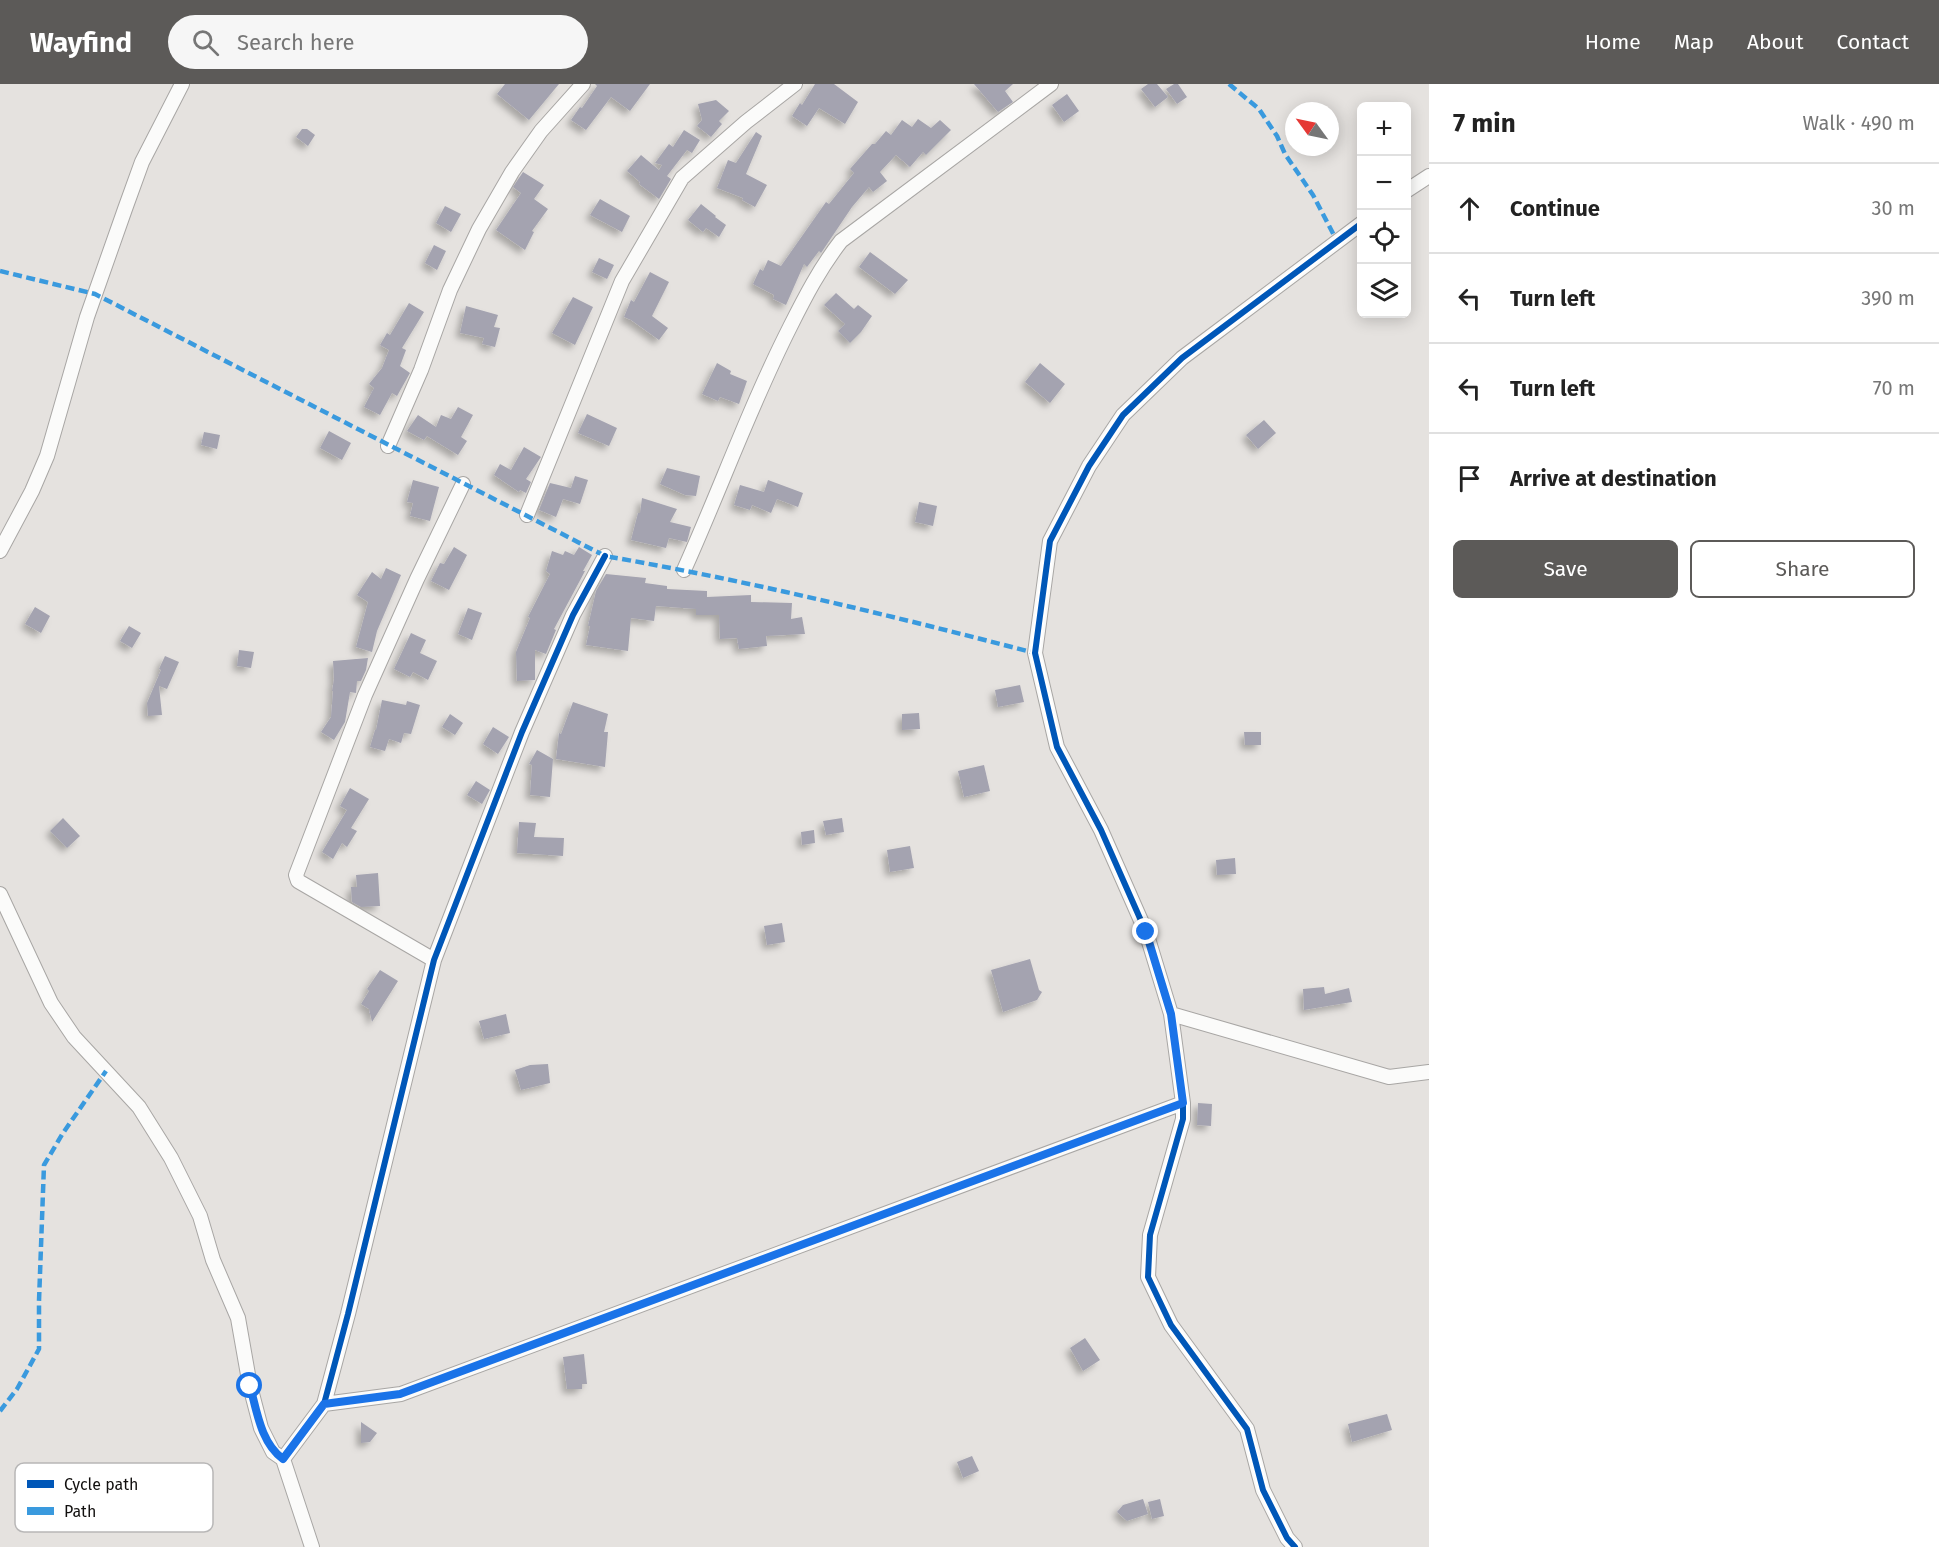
<!DOCTYPE html>
<meta charset="utf-8">
<style>
body{margin:0;font-family:"Fira Sans",sans-serif;background:#f6f6f6;color:#222}
.controls{position:absolute;right:18px;top:18px;display:grid;overflow:hidden;border-radius:9px;box-shadow:0 3px 15px #0003}
.controls button{width:54px;height:54px;display:grid;place-items:center;padding:0;border:0;border-bottom:2px solid #e0e0e0;background:#fff;color:#222;font:30px sans-serif}
.compass{position:absolute;left:1285px;top:18px;width:54px;height:54px;border-radius:50%;background:#fff;box-shadow:0 3px 15px #0003;rotate:303deg}
.stop{position:absolute;width:18px;height:18px;margin:-14px;border:4px solid #1a73e8;border-radius:50%;background:#fff}
.stop.end{background:#1a73e8;border-color:#fff;box-shadow:0 2px 6px #0008}
.list{margin:0;padding:0;list-style:none}
h2{display:flex;justify-content:space-between;align-items:center;height:78px;margin:0;padding:0 24px;font-size:26px}
h2 small{font-size:20px;font-weight:400;color:#767676}
.list li{display:grid;grid-template-columns:39px 1fr auto;gap:18px;align-items:center;box-sizing:border-box;height:90px;padding:0 24px;border-top:2px solid #e0e0e0}
.list b{display:block;font-size:22px;white-space:nowrap}
.list em{font-size:20px;font-style:normal;color:#767676}
.actions{display:flex;gap:12px;padding:18px 24px}
.actions a{flex:1;padding:14px 0;border:2px solid #5c5a58;border-radius:9px;text-align:center;font-size:21px;color:#5c5a58}
.actions .main{background:#5c5a58;color:#fff}
.icon{flex:none;width:33px;height:33px;fill:none;stroke:currentColor;stroke-width:2;stroke-linecap:round;stroke-linejoin:round}
.map{position:relative;flex:none;width:1429px;height:1463px;overflow:hidden}
header{display:flex;align-items:center;gap:36px;box-sizing:border-box;height:84px;padding:0 30px;background:#5c5a58;color:#fff}
header strong{font-size:28px}
nav{display:flex;gap:33px;margin-inline-start:auto;font-size:21px}
.search{width:420px;height:54px;background:#f6f6f6;display:flex;align-items:center;gap:15px;box-sizing:border-box;padding:0 21px;border-radius:33px;color:#767676;font-size:22px}
main{display:flex}
aside{flex:1;background:#fff}
.map>svg:first-child{display:block}
.building{fill:#a4a3b0;filter:url(#shadow)}
.lines{fill:none;stroke-linecap:round;stroke-linejoin:round}
.street-casing{stroke:#a8a6a4;stroke-width:16}
.street{stroke:#fbfbfa;stroke-width:14}
.quiet{stroke:#3a9ade;stroke-width:4.5;stroke-dasharray:9 4.5;stroke-linecap:butt}
.cycleway-casing{stroke:#fff;stroke-width:10}
.cycleway{stroke:#0057b8;stroke-width:6}
.route{stroke:#1a73e8;stroke-width:8}
.key{fill:#fff;stroke:#b8b7b7;stroke-width:1.5}
.key-label{font-size:16px;fill:#12100f}
</style>
<header>
<strong>Wayfind</strong>
<div class="search"><svg class="icon" aria-label="search" viewBox="0 0 24 24"><circle cx="10" cy="10" r="6"/><path d="M15 15l6 6"/></svg>Search here</div>
<nav><a>Home</a><a>Map</a><a>About</a><a>Contact</a></nav>
</header>
<main>
<div class="map">
<svg width="1429" height="1463" viewBox="0 0 1429 1463">
<defs>
<filter id="shadow"><feDropShadow dx="-4.5" dy="4.5" stdDeviation="3" flood-color="#0004"/></filter>
</defs>
<rect width="100%" height="100%" fill="#e5e2df"/>
<!-- building -->
<path class="building" d="M 505,0 L 559,0 L 529,36 L 497,10 Z
M 595,0 L 650,0 L 630,27 L 611,13 L 586,46 L 571,36 L 580,23 L 582,24 L 597,2 Z
M 815,0 L 834,0 L 858,18 L 845,40 L 819,24 L 807,42 L 792,32 L 800,19 L 802,21 Z
M 974,0 L 1013,0 L 1005,7 L 1013,18 L 998,28 Z
M 1148,0 L 1157,0 L 1168,13 L 1155,23 L 1141,5 Z
M 1174,0 L 1178,0 L 1187,13 L 1177,20 L 1166,5 Z
M 1067,10 L 1079,27 L 1064,38 L 1052,21 Z
M 716,16 L 729,27 L 719,37 L 722,40 L 711,53 L 697,42 L 702,36 L 698,20 Z
M 918,35 L 931,44 L 940,36 L 951,46 L 926,71 L 923,68 L 910,83 L 896,71 L 880,88 L 887,97 L 873,108 L 869,103 L 852,123 L 821,169 L 819,167 L 807,183 L 804,180 L 786,221 L 773,215 L 774,211 L 753,200 L 760,185 L 763,187 L 768,176 L 781,182 L 826,118 L 829,120 L 854,89 L 850,85 L 872,60 L 875,60 L 886,47 L 891,51 L 902,36 L 912,43 Z
M 302,45 L 307,45 L 315,51 L 308,62 L 296,53 Z
M 684,46 L 700,56 L 692,69 L 687,66 L 667,92 L 671,95 L 659,115 L 639,100 L 640,98 L 627,87 L 641,71 L 659,86 L 662,81 L 655,79 L 669,60 L 673,63 Z
M 756,48 L 762,52 L 746,90 L 767,101 L 755,123 L 742,116 L 743,114 L 717,104 L 728,76 L 736,79 Z
M 523,88 L 544,101 L 534,115 L 548,125 L 532,147 L 534,148 L 525,166 L 496,146 L 521,109 L 513,103 Z
M 600,115 L 630,132 L 622,148 L 590,131 Z
M 701,120 L 716,132 L 715,133 L 726,141 L 719,153 L 706,144 L 703,148 L 688,136 Z
M 445,122 L 461,130 L 451,148 L 436,139 Z
M 434,161 L 446,167 L 437,186 L 425,179 Z
M 870,168 L 908,196 L 895,210 L 859,183 Z
M 599,174 L 614,181 L 607,195 L 592,188 Z
M 650,188 L 669,198 L 652,232 L 668,244 L 659,256 L 631,236 L 624,233 L 631,216 L 634,218 Z
M 836,209 L 854,225 L 858,221 L 872,232 L 861,248 L 850,259 L 838,247 L 845,240 L 824,221 Z
M 573,213 L 593,223 L 575,261 L 552,249 Z
M 409,219 L 424,228 L 402,264 L 406,266 L 400,282 L 410,289 L 397,312 L 392,309 L 380,331 L 364,323 L 374,304 L 369,300 L 382,284 L 389,266 L 380,261 L 387,249 L 390,251 Z
M 466,222 L 498,231 L 494,243 L 500,244 L 495,263 L 482,260 L 484,254 L 460,249 Z
M 717,279 L 731,287 L 730,290 L 747,297 L 739,320 L 720,313 L 718,317 L 702,310 Z
M 1040,279 L 1065,300 L 1050,319 L 1025,298 Z
M 458,323 L 473,331 L 461,353 L 467,357 L 458,371 L 427,352 L 424,356 L 407,347 L 418,331 L 436,343 L 441,331 L 451,335 Z
M 587,330 L 617,344 L 609,362 L 578,349 Z
M 1264,336 L 1276,349 L 1258,365 L 1246,351 Z
M 329,347 L 351,359 L 342,376 L 320,364 Z
M 204,348 L 220,351 L 217,365 L 201,361 Z
M 524,363 L 541,373 L 526,395 L 531,398 L 526,409 L 520,406 L 519,408 L 494,391 L 500,380 L 511,386 Z
M 667,384 L 700,392 L 696,412 L 685,411 L 660,400 Z
M 575,392 L 588,396 L 580,420 L 563,415 L 556,433 L 539,426 L 550,399 L 571,404 Z
M 413,396 L 439,403 L 430,437 L 410,432 L 413,419 L 407,418 Z
M 768,396 L 803,409 L 798,423 L 777,415 L 771,429 L 752,421 L 750,426 L 734,421 L 740,401 L 764,408 Z
M 642,414 L 677,425 L 670,438 L 691,443 L 687,458 L 669,454 L 666,464 L 631,456 L 638,429 L 640,429 Z
M 919,418 L 937,422 L 933,442 L 915,438 Z
M 454,463 L 467,471 L 449,506 L 431,497 L 440,479 L 444,480 Z
M 579,463 L 592,471 L 583,487 L 585,487 L 554,545 L 556,546 L 546,570 L 535,566 L 535,596 L 517,597 L 516,568 L 530,534 L 528,533 L 550,490 L 546,487 L 552,467 L 563,471 L 565,467 L 574,471 Z
M 386,484 L 401,491 L 377,547 L 372,568 L 356,563 L 368,518 L 357,511 L 372,488 L 381,495 Z
M 606,490 L 646,494 L 645,499 L 667,502 L 667,505 L 707,507 L 707,513 L 751,511 L 751,518 L 792,519 L 791,535 L 802,533 L 805,550 L 766,552 L 767,562 L 739,565 L 737,554 L 720,555 L 719,531 L 696,531 L 696,525 L 656,522 L 654,537 L 631,534 L 628,567 L 586,561 L 590,542 L 588,542 L 596,507 Z
M 35,523 L 50,532 L 41,549 L 25,540 Z
M 468,524 L 482,529 L 472,556 L 458,550 Z
M 129,542 L 141,549 L 132,564 L 120,557 Z
M 411,549 L 426,556 L 420,569 L 437,577 L 428,596 L 413,588 L 410,593 L 394,585 Z
M 239,566 L 254,568 L 251,584 L 237,582 Z
M 165,572 L 179,578 L 167,605 L 159,602 L 162,631 L 148,632 L 147,619 L 161,586 L 159,585 Z
M 368,574 L 366,586 L 361,597 L 357,597 L 356,609 L 350,608 L 345,638 L 334,656 L 321,648 L 331,633 L 333,607 L 332,607 L 334,595 L 333,577 Z
M 1020,601 L 1024,618 L 998,623 L 995,606 Z
M 382,616 L 406,621 L 407,617 L 420,621 L 411,650 L 404,649 L 401,659 L 389,655 L 385,667 L 370,663 L 375,646 L 376,646 Z
M 573,618 L 608,630 L 604,648 L 608,648 L 605,683 L 556,675 L 559,649 L 561,650 Z
M 919,629 L 920,645 L 902,646 L 902,630 Z
M 450,630 L 463,639 L 455,651 L 442,643 Z
M 493,643 L 509,653 L 498,670 L 483,660 Z
M 1244,648 L 1261,648 L 1261,661 L 1245,661 Z
M 537,666 L 553,675 L 550,713 L 530,711 L 532,681 L 529,680 Z
M 984,681 L 990,707 L 964,713 L 958,687 Z
M 476,697 L 490,706 L 482,720 L 467,711 Z
M 350,704 L 369,715 L 351,744 L 357,747 L 347,763 L 342,759 L 333,775 L 322,768 L 347,726 L 340,722 Z
M 63,734 L 80,752 L 67,764 L 50,747 Z
M 842,734 L 844,748 L 826,751 L 823,737 Z
M 519,738 L 536,739 L 534,753 L 564,754 L 563,772 L 517,769 Z
M 814,746 L 815,759 L 802,761 L 801,748 Z
M 910,762 L 914,784 L 890,788 L 887,766 Z
M 1235,774 L 1236,790 L 1217,791 L 1216,776 Z
M 378,789 L 380,822 L 361,823 L 352,818 L 351,803 L 357,803 L 356,791 Z
M 782,839 L 785,858 L 767,861 L 764,842 Z
M 1030,875 L 1039,906 L 1042,908 L 1037,916 L 1003,928 L 991,886 Z
M 380,886 L 398,897 L 372,938 L 369,925 L 361,920 L 369,907 L 367,905 Z
M 1324,903 L 1325,910 L 1349,904 L 1352,918 L 1304,926 L 1303,905 Z
M 506,930 L 510,949 L 484,955 L 479,937 Z
M 548,980 L 550,999 L 521,1006 L 515,986 L 530,981 Z
M 1198,1019 L 1212,1020 L 1211,1042 L 1197,1041 Z
M 1085,1254 L 1100,1276 L 1083,1287 L 1070,1264 Z
M 584,1270 L 587,1300 L 582,1300 L 582,1305 L 567,1305 L 563,1273 Z
M 1387,1330 L 1392,1346 L 1352,1358 L 1348,1340 Z
M 361,1338 L 377,1349 L 370,1358 L 361,1359 Z
M 972,1372 L 979,1387 L 963,1394 L 957,1378 Z
M 1143,1415 L 1148,1430 L 1127,1437 L 1117,1428 L 1123,1421 Z
M 1160,1415 L 1164,1432 L 1152,1435 L 1148,1418 Z"/>
<g class="lines">
<defs>
<path id="street" d="M 1406,107 L 1429,92
M 388,362 L 421,286 L 450,206 L 479,145 L 512,88 L 541,47 L 583,0
M 527,431 L 622,197 L 682,94 L 746,38 L 795,0
M 0,467 L 32,407 L 47,372 L 87,233 L 125,125 L 142,78 L 182,0
M 684,486 C 720,406 750,322 790,243 C 805,213 820,184 841,157 L 1051,0
M 0,810 L 51,919 L 74,953 L 139,1023 L 171,1074 L 200,1132 L 213,1176 L 238,1234 L 250,1302 L 261,1344 L 273,1368 L 283,1375 L 312,1463
M 434,876 L 298,797 L 296,791 L 365,611 L 417,495 L 463,400
M 1171,930 L 1389,993 L 1429,988
M 324,1320 L 401,1310 L 1183,1019
M 283,1375 L 324,1320 L 348,1230 L 434,876 L 522,648 L 573,531 L 605,472
M 1295,1463 L 1287,1454 L 1263,1406 L 1247,1345 L 1171,1241 L 1148,1193 L 1150,1151 L 1183,1035 L 1183,1019 L 1171,930 L 1146,848 L 1101,746 L 1057,663 L 1035,569 L 1050,457 L 1089,382 L 1123,331 L 1182,274 L 1362,139"/>
</defs>
<!-- street casing -->
<use href="#street" class="street-casing"/>
<!-- street -->
<use href="#street" class="street"/>
<!-- quiet -->
<path class="quiet" d="M 1229,0 L 1259,25 L 1277,52 L 1285,70 L 1313,111 L 1337,157
M 0,187 L 95,210 L 605,472 C 750,497 893,532 1035,569
M 0,1327 L 17,1305 L 39,1265 L 39,1217 L 44,1081 L 63,1049 L 106,987"/>
<defs>
<path id="cycleway" d="M 283,1375 L 324,1320 L 348,1230 L 434,876 L 522,648 L 573,531 L 605,472
M 1295,1463 L 1287,1454 L 1263,1406 L 1247,1345 L 1171,1241 L 1148,1193 L 1150,1151 L 1183,1035 L 1183,1019 L 1171,930 L 1146,848 L 1101,746 L 1057,663 L 1035,569 L 1050,457 L 1089,382 L 1123,331 L 1182,274 L 1362,139"/>
</defs>
<!-- cycleway casing -->
<use href="#cycleway" class="cycleway-casing"/>
<!-- cycleway -->
<use href="#cycleway" class="cycleway"/>
</g>
<g class="lines">
<!-- route -->
<path class="route" d="M 250,1302 C 257,1328 261,1359 283,1375 L 324,1320 L 400,1310 L 1183,1019 L 1171,930 L 1146,848"/>
</g>
<!-- legend -->
<rect x="15" y="1379" width="198" height="69" rx="9" class="key"/>
<rect x="27" y="1396" width="27" height="8" fill="#0057b8"/>
<rect x="27" y="1423" width="27" height="8" fill="#3a9ade"/>
<g class="key-label">
<text x="64" y="1406">Cycle path</text>
<text x="64" y="1433">Path</text>
</g>
</svg>
<div class="controls">
<button>+</button>
<button>−</button>
<button><svg class="icon" aria-label="locate" viewBox="0 0 24 24"><circle cx="12" cy="12" r="6"/><path d="M12 2v4M12 18v4M2 12h4M18 12h4"/></svg></button>
<button><svg class="icon" aria-label="layers" viewBox="0 0 24 24"><path d="M12 4l9 5-9 5-9-5zM3 14l9 5 9-5"/></svg></button>
</div>
<svg class="compass" viewBox="-18 -18 36 36"><path d="M0-13l5 13h-10z" fill="#e53935"/><path d="M0 13l5-13h-10z" fill="#767676"/></svg>
<div class="stop" style="left:250px;top:1302px"></div>
<div class="stop end" style="left:1146px;top:848px"></div>
</div>
<aside>
<h2>7 min<small>Walk · 490 m</small></h2>
<ul class="list">
<li><svg class="icon" aria-label="ahead" viewBox="0 0 24 24"><path d="M12 20V5M6 11l6-6 6 6"/></svg><div><b>Continue</b></div><em>30 m</em></li>
<li><svg class="icon" aria-label="left" viewBox="0 0 24 24"><path d="M17 20v-9H6M10 6l-5 5 5 5"/></svg><div><b>Turn left</b></div><em>390 m</em></li>
<li><svg class="icon" aria-label="left" viewBox="0 0 24 24"><path d="M17 20v-9H6M10 6l-5 5 5 5"/></svg><div><b>Turn left</b></div><em>70 m</em></li>
<li><svg class="icon" aria-label="arrive" viewBox="0 0 24 24"><path d="M6 21V4h12l-3 4 3 4H6"/></svg><div><b>Arrive at destination</b></div></li>
</ul>
<div class="actions"><a class="main">Save</a><a>Share</a></div>
</aside>
</main>
